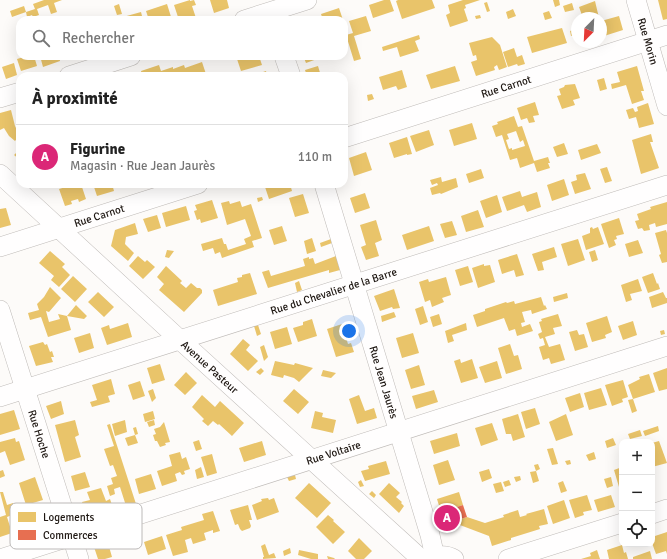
<!DOCTYPE html>
<html lang="fr">
<meta charset="utf-8">
<style>
body{margin:0;font-family:Signika,sans-serif;background:#f2f2f2;color:#222}
.controls{position:absolute;right:12px;bottom:12px;display:grid;overflow:hidden;border-radius:8px;box-shadow:0 4px 16px #0002}
.controls button{width:36px;height:36px;display:grid;place-items:center;padding:0;border:0;border-bottom:1px solid #e0e0e0;background:#fff;color:#222;font:20px sans-serif}
.compass{position:absolute;left:571px;top:12px;width:36px;height:36px;border-radius:50%;background:#fff;box-shadow:0 4px 16px #0002;rotate:204deg}
.you{position:absolute;left:349px;top:331px;width:14px;height:14px;margin:-10px;border:3px solid #fff;border-radius:50%;background:#1a73e8;box-shadow:0 0 0 6px #1a73e833}
.badge{display:grid;place-items:center;width:26px;height:26px;border-radius:50%;background:#db2777;color:#fff;font-size:13px;font-weight:700}
.pin{position:absolute;translate:-50% -50%;border:2px solid #fff;box-shadow:0 1px 4px #0006}
.list{margin:0;padding:0;list-style:none}
h2{display:flex;justify-content:space-between;align-items:center;height:52px;margin:0;padding:0 16px;font-size:17px}
h2 small{font-size:13px;font-weight:400;color:#767676}
.list li{display:grid;grid-template-columns:26px 1fr auto;gap:12px;align-items:center;box-sizing:border-box;height:64px;padding:0 16px;border-top:1px solid #e0e0e0}
.list b{display:block;font-size:15px;white-space:nowrap}
.list p{margin:0;font-size:13px;white-space:nowrap;color:#767676}
.list em{font-size:13px;font-style:normal;color:#767676}
.icon{flex:none;width:22px;height:22px;fill:none;stroke:currentColor;stroke-width:2;stroke-linecap:round;stroke-linejoin:round}
.map{position:relative;flex:none;width:667px;height:559px;overflow:hidden}
.search{position:absolute;background:#fff;box-shadow:0 4px 16px #0002;left:16px;top:16px;width:332px;height:44px;display:flex;align-items:center;gap:10px;box-sizing:border-box;padding:0 14px;border-radius:12px;color:#767676;font-size:15px}
.panel{position:absolute;background:#fff;box-shadow:0 4px 16px #0002;left:16px;top:72px;width:332px;height:116px;border-radius:12px}
.map>svg:first-child{display:block}
.homes{fill:#e9c46a;fill-rule:evenodd}
.shops{fill:#e76f51}
.lines{fill:none;stroke-linecap:round;stroke-linejoin:round}
.minor-casing{stroke:#bfbbb8;stroke-width:20}
.minor{stroke:#fffefe;stroke-width:19}
.labels{text-anchor:middle;stroke-width:4;stroke-linejoin:round;paint-order:stroke}
.street-label{font-size:11px;fill:#1e1712;stroke:#fff}
.key{fill:#fff;stroke:#bcb9b8;stroke-width:1}
.key-label{font-size:11px;fill:#1e1712}
</style>
<div class="map">
<svg width="667" height="559" viewBox="0 0 667 559">
<rect width="100%" height="100%" fill="#fdfbf9"/>
<!-- homes -->
<path class="homes" d="M 44,0 L 62,0 L 54,3 L 57,12 L 51,14 L 48,5 L 37,9 L 39,15 L 33,17 L 32,15 L 27,17 L 26,12 L 12,17 L 10,11 L 24,6 L 26,12 L 35,9 L 33,4 Z
M 190,0 L 190,1 L 194,0 L 196,5 L 192,6 L 196,18 L 189,20 L 179,20 L 174,5 Z
M 210,0 L 227,0 L 229,8 L 214,13 Z
M 384,0 L 390,0 L 394,11 L 373,18 L 369,5 Z
M 398,0 L 432,0 L 435,8 L 402,19 L 396,1 Z
M 463,0 L 480,0 L 465,5 L 466,8 L 464,9 L 468,21 L 450,27 L 446,15 L 450,13 L 448,5 Z
M 553,0 L 559,0 L 560,5 L 555,7 Z
M 658,0 L 667,0 L 667,19 L 663,20 Z
M 595,1 L 599,18 L 583,18 L 579,7 Z
M 487,2 L 490,11 L 487,12 L 484,3 Z
M 572,3 L 574,10 L 565,12 L 563,6 Z
M 119,4 L 122,14 L 117,15 L 114,6 Z
M 167,4 L 172,20 L 149,20 L 146,11 Z
M 339,8 L 343,20 L 323,20 L 321,14 Z
M 513,9 L 516,16 L 508,19 L 506,12 Z
M 549,11 L 552,18 L 545,20 L 543,13 Z
M 141,12 L 143,20 L 124,20 L 123,17 Z
M 480,15 L 481,18 L 476,19 L 475,16 Z
M 366,16 L 371,31 L 354,36 L 361,59 L 354,61 L 346,35 L 353,33 L 349,21 Z
M 619,16 L 623,30 L 604,36 L 601,21 Z
M 344,23 L 347,31 L 344,32 Z
M 562,28 L 567,43 L 532,53 L 527,37 Z
M 575,29 L 577,34 L 571,36 L 570,31 Z
M 419,35 L 420,39 L 415,41 L 419,51 L 400,57 L 397,47 L 383,51 L 382,47 Z
M 492,37 L 500,45 L 507,67 L 499,70 L 497,65 L 494,67 L 495,70 L 476,76 L 471,62 L 477,60 L 476,55 L 473,56 L 469,43 Z
M 514,48 L 517,57 L 522,55 L 525,64 L 518,66 L 517,64 L 508,67 L 503,52 Z
M 27,56 L 34,56 L 37,66 L 21,71 L 17,59 Z
M 40,56 L 59,56 L 60,61 L 43,67 Z
M 236,56 L 259,56 L 262,65 L 241,71 Z
M 309,56 L 316,56 L 317,59 L 306,63 L 304,58 Z
M 202,62 L 206,74 L 199,76 L 142,76 L 141,71 L 159,65 L 161,71 L 173,67 L 173,69 L 184,65 L 185,68 Z
M 14,63 L 17,75 L 6,79 L 2,67 Z
M 318,66 L 321,76 L 307,76 L 305,70 Z
M 455,66 L 460,81 L 431,89 L 426,75 Z
M 637,66 L 644,91 L 641,91 L 644,100 L 632,104 L 626,85 L 612,89 L 611,84 L 620,82 L 617,72 Z
M 402,70 L 407,87 L 398,90 L 396,86 L 383,90 L 379,77 Z
M 266,71 L 267,75 L 271,73 L 272,76 L 258,76 L 257,74 Z
M 604,78 L 607,89 L 600,91 L 597,80 Z
M 575,84 L 580,98 L 573,100 L 575,105 L 562,109 L 557,96 L 561,95 L 559,89 L 564,87 L 565,85 Z
M 372,94 L 374,99 L 368,101 L 367,95 Z
M 535,102 L 539,115 L 533,116 L 535,122 L 529,123 L 527,118 L 521,120 L 517,108 Z
M 648,103 L 654,124 L 639,128 L 636,117 L 629,119 L 626,110 L 633,108 L 635,112 L 638,111 L 637,107 Z
M 11,110 L 15,126 L 16,128 L 18,126 L 20,132 L 20,135 L 15,141 L 9,136 L 4,128 L 0,130 L 0,113 Z
M 514,116 L 518,127 L 522,126 L 534,161 L 548,157 L 550,163 L 548,163 L 550,168 L 537,172 L 534,163 L 520,168 L 517,158 L 510,160 L 502,135 L 496,137 L 492,126 L 498,124 L 497,122 ZM 516,131 L 520,142 L 523,140 L 525,146 L 512,150 L 512,148 L 509,149 L 506,140 L 509,139 L 507,134 Z
M 472,123 L 477,139 L 454,146 L 449,130 Z
M 429,130 L 434,145 L 416,152 L 410,136 Z
M 651,134 L 653,142 L 650,142 L 659,168 L 641,174 L 632,140 Z
M 407,137 L 412,154 L 407,155 L 407,154 L 394,158 L 389,143 Z
M 564,143 L 568,154 L 557,157 L 553,147 Z
M 597,144 L 601,153 L 581,160 L 578,150 Z
M 20,149 L 20,160 L 14,155 Z
M 366,152 L 372,170 L 354,176 L 349,158 Z
M 607,167 L 612,181 L 605,183 L 600,169 Z
M 481,169 L 484,178 L 469,183 L 466,174 Z
M 585,173 L 591,189 L 575,194 L 571,182 L 577,180 L 576,175 Z
M 441,177 L 442,182 L 456,178 L 458,187 L 441,194 L 440,193 L 432,195 L 430,188 L 438,185 L 437,183 L 432,185 L 430,180 Z
M 564,179 L 569,195 L 552,201 L 547,185 Z
M 76,184 L 81,184 L 86,199 L 79,202 L 78,199 L 71,201 L 72,204 L 65,206 L 59,189 Z
M 93,184 L 112,184 L 114,191 L 97,196 Z
M 264,184 L 290,184 L 292,191 L 269,199 Z
M 520,191 L 522,197 L 537,192 L 541,207 L 527,212 L 524,205 L 507,211 L 502,197 Z
M 365,193 L 370,208 L 355,213 L 350,198 Z
M 303,194 L 309,213 L 295,217 L 289,198 Z
M 497,195 L 502,212 L 486,218 L 480,201 Z
M 262,197 L 263,200 L 258,202 L 257,198 Z
M 212,200 L 218,218 L 201,223 L 200,219 L 197,220 L 194,211 L 197,210 L 195,205 Z
M 229,201 L 230,204 L 240,201 L 242,207 L 251,204 L 262,238 L 252,241 L 254,247 L 222,258 L 220,252 L 215,254 L 213,248 L 203,251 L 201,244 L 222,238 L 224,244 L 226,244 L 228,250 L 246,244 L 244,239 L 251,236 L 245,219 L 227,225 L 221,203 Z
M 667,202 L 667,224 L 656,227 L 655,223 L 649,225 L 650,230 L 644,231 L 642,228 L 638,229 L 635,221 L 639,220 L 637,214 L 651,209 L 650,207 Z
M 186,206 L 190,220 L 166,227 L 162,213 Z
M 6,208 L 11,225 L 0,228 L 0,209 Z
M 478,210 L 484,227 L 466,232 L 461,216 Z
M 157,215 L 161,228 L 148,232 L 143,219 Z
M 619,218 L 624,234 L 616,236 L 617,239 L 614,240 L 616,245 L 609,248 L 601,224 Z
M 376,220 L 382,240 L 375,243 L 379,256 L 366,260 L 361,247 L 366,245 L 360,225 Z
M 452,221 L 457,235 L 445,238 L 440,224 Z
M 135,223 L 138,234 L 126,237 L 125,244 L 134,253 L 128,261 L 111,246 L 115,230 Z
M 282,226 L 287,241 L 274,245 L 269,230 Z
M 429,226 L 434,241 L 407,250 L 402,235 Z
M 592,227 L 593,229 L 598,227 L 604,244 L 586,250 L 582,236 L 590,233 L 590,228 Z
M 666,230 L 667,233 L 667,262 L 662,263 L 659,255 L 661,254 L 655,233 Z
M 312,238 L 316,251 L 307,254 L 304,241 Z
M 331,239 L 332,243 L 321,247 L 320,243 Z
M 578,239 L 585,260 L 568,266 L 561,244 Z
M 638,240 L 643,253 L 629,257 L 625,244 Z
M 554,247 L 557,257 L 542,262 L 544,270 L 538,271 L 532,254 Z
M 167,250 L 174,251 L 169,258 L 165,257 Z
M 595,250 L 598,260 L 592,262 L 589,252 Z
M 50,251 L 65,264 L 62,267 L 70,275 L 59,287 L 51,280 L 54,276 L 39,263 Z
M 517,254 L 524,275 L 516,277 L 514,270 L 502,274 L 498,260 Z
M 138,256 L 145,262 L 147,260 L 155,267 L 143,279 L 129,266 Z
M 336,256 L 340,270 L 329,273 L 329,270 L 268,288 L 262,272 L 269,270 L 271,276 L 305,266 L 303,259 L 309,257 L 309,259 L 313,258 L 315,264 Z
M 484,264 L 484,266 L 490,265 L 495,282 L 478,288 L 472,268 Z
M 166,266 L 182,281 L 180,283 L 186,288 L 191,283 L 197,288 L 200,288 L 202,290 L 202,293 L 184,312 L 159,290 L 164,284 L 157,277 Z
M 468,266 L 473,282 L 460,286 L 455,270 Z
M 250,273 L 257,294 L 218,306 L 213,290 L 238,282 L 237,278 L 242,277 L 242,275 Z
M 653,273 L 657,284 L 658,283 L 660,289 L 648,293 L 642,277 Z
M 73,276 L 87,289 L 75,302 L 61,289 Z
M 446,277 L 451,295 L 442,298 L 444,302 L 432,307 L 430,300 L 425,302 L 419,282 L 428,279 L 429,282 Z
M 638,279 L 642,291 L 630,294 L 632,300 L 626,302 L 621,285 Z
M 299,281 L 302,290 L 297,292 L 295,283 Z
M 50,287 L 61,298 L 49,312 L 46,311 L 49,322 L 60,319 L 58,314 L 67,316 L 76,305 L 87,316 L 84,319 L 67,316 L 71,330 L 48,337 L 41,317 L 30,320 L 28,313 L 39,310 L 37,304 L 44,297 Z
M 394,289 L 400,308 L 393,309 L 392,307 L 380,311 L 374,296 Z
M 98,292 L 114,307 L 104,317 L 88,302 Z
M 663,292 L 666,298 L 667,298 L 667,303 L 652,308 L 649,297 Z
M 567,293 L 568,298 L 554,302 L 553,297 Z
M 541,297 L 544,306 L 545,305 L 547,309 L 532,314 L 531,310 L 522,312 L 525,322 L 521,323 L 522,327 L 530,324 L 533,331 L 517,336 L 515,329 L 509,331 L 504,318 L 477,327 L 473,315 L 485,311 L 485,309 L 506,302 L 507,303 L 514,301 L 515,304 Z
M 423,306 L 428,322 L 420,325 L 415,309 Z
M 394,312 L 396,317 L 382,322 L 381,316 Z
M 439,314 L 442,324 L 433,327 L 430,317 Z
M 558,314 L 562,326 L 553,328 L 555,334 L 545,337 L 549,347 L 560,344 L 565,360 L 551,364 L 549,358 L 543,360 L 539,347 L 545,345 L 543,338 L 540,339 L 538,334 L 542,332 L 539,322 L 542,321 L 541,319 Z
M 607,316 L 612,332 L 605,335 L 606,338 L 592,342 L 586,323 Z
M 312,319 L 317,336 L 298,342 L 293,328 L 303,325 L 303,322 Z
M 633,321 L 637,335 L 623,340 L 618,326 Z
M 128,323 L 132,337 L 107,345 L 101,328 L 109,325 L 110,329 Z
M 466,323 L 467,330 L 452,335 L 454,341 L 448,343 L 445,331 Z
M 342,324 L 348,344 L 351,343 L 354,352 L 336,357 L 327,329 Z
M 258,325 L 261,334 L 257,336 L 254,326 Z
M 287,327 L 292,344 L 275,349 L 270,332 Z
M 577,330 L 579,335 L 584,334 L 588,347 L 575,351 L 569,332 Z
M 664,330 L 665,334 L 661,335 L 660,331 Z
M 90,333 L 94,348 L 79,353 L 74,338 Z
M 413,333 L 419,353 L 402,358 L 396,338 Z
M 243,339 L 250,345 L 246,350 L 258,361 L 248,371 L 230,354 Z
M 43,342 L 45,345 L 47,344 L 50,352 L 52,351 L 54,357 L 51,357 L 53,362 L 36,366 L 29,346 Z
M 510,344 L 514,356 L 518,355 L 522,369 L 506,374 L 498,348 Z
M 264,345 L 268,357 L 264,361 L 260,347 Z
M 460,359 L 461,363 L 472,359 L 478,378 L 461,383 L 454,361 Z
M 275,361 L 294,365 L 295,363 L 313,368 L 299,382 L 294,378 L 284,375 L 283,378 L 271,375 Z
M 497,361 L 502,378 L 485,383 L 479,367 Z
M 160,364 L 165,380 L 152,384 L 147,368 Z
M 419,365 L 425,385 L 411,389 L 405,370 Z
M 261,368 L 264,371 L 260,375 L 256,372 Z
M 667,368 L 667,389 L 659,391 L 653,373 Z
M 323,370 L 336,373 L 331,378 L 321,376 Z
M 186,372 L 197,383 L 185,395 L 174,385 Z
M 649,374 L 655,392 L 633,399 L 628,385 L 640,379 L 639,377 Z
M 111,379 L 115,394 L 108,396 L 110,402 L 92,407 L 90,402 L 97,400 L 92,385 Z
M 623,380 L 628,397 L 622,399 L 623,402 L 612,406 L 605,385 Z
M 140,381 L 145,396 L 133,400 L 128,385 Z
M 601,388 L 607,405 L 589,410 L 584,393 Z
M 153,389 L 156,398 L 152,402 L 148,391 Z
M 294,389 L 309,402 L 298,414 L 283,401 Z
M 434,390 L 438,402 L 416,409 L 412,396 Z
M 580,393 L 584,407 L 570,412 L 565,398 Z
M 202,395 L 215,407 L 220,401 L 244,423 L 232,436 L 219,424 L 218,425 L 213,421 L 208,426 L 202,421 L 204,419 L 192,407 Z
M 359,395 L 365,411 L 374,408 L 377,418 L 357,424 L 349,399 Z
M 633,399 L 637,411 L 632,413 L 628,400 Z
M 61,401 L 64,414 L 51,419 L 46,406 Z
M 535,408 L 540,424 L 526,429 L 521,412 Z
M 14,410 L 20,429 L 0,435 L 0,414 Z
M 153,411 L 155,419 L 145,422 L 143,414 Z
M 315,411 L 323,413 L 322,417 L 336,420 L 333,433 L 311,428 Z
M 518,414 L 525,437 L 513,441 L 511,434 L 506,434 L 502,419 Z
M 566,414 L 573,435 L 556,441 L 549,422 Z
M 75,420 L 79,435 L 75,437 L 81,457 L 65,462 L 55,425 Z
M 125,420 L 127,432 L 115,436 L 112,424 Z
M 154,420 L 155,425 L 149,427 L 147,422 Z
M 164,422 L 170,442 L 165,443 L 166,445 L 160,447 L 157,441 L 155,441 L 153,435 L 156,434 L 154,429 L 160,427 Z
M 492,423 L 498,440 L 481,446 L 475,428 Z
M 110,424 L 137,507 L 127,509 L 120,487 L 114,489 L 115,494 L 110,496 L 107,486 L 113,484 L 111,478 L 117,476 L 113,465 L 110,466 L 104,449 L 114,446 L 107,425 Z
M 658,426 L 659,431 L 645,436 L 643,431 Z
M 136,427 L 138,434 L 135,435 L 133,428 Z
M 640,430 L 642,436 L 630,439 L 628,434 Z
M 457,433 L 460,446 L 434,454 L 430,441 Z
M 135,435 L 138,443 L 128,446 L 125,438 Z
M 15,438 L 16,442 L 19,441 L 25,460 L 10,465 L 5,451 L 0,453 L 0,442 Z
M 613,438 L 616,445 L 607,448 L 605,441 Z
M 199,440 L 202,449 L 196,451 L 193,442 Z
M 262,441 L 266,455 L 244,462 L 239,448 Z
M 659,441 L 667,463 L 652,467 L 652,443 Z
M 553,448 L 558,464 L 552,465 L 547,449 Z
M 180,452 L 182,459 L 186,457 L 190,469 L 184,471 L 185,474 L 182,475 L 180,472 L 175,474 L 177,481 L 162,486 L 157,471 L 172,466 L 169,455 Z
M 594,452 L 596,459 L 589,461 L 586,455 Z
M 212,454 L 217,473 L 207,476 L 201,457 Z
M 448,460 L 455,480 L 439,485 L 433,465 Z
M 570,460 L 571,464 L 567,465 L 565,461 Z
M 386,461 L 390,474 L 365,481 L 361,471 L 369,469 L 368,466 Z
M 538,464 L 540,469 L 536,471 L 534,465 Z
M 201,467 L 204,477 L 197,479 L 195,470 Z
M 622,467 L 622,486 L 619,487 L 614,470 Z
M 489,469 L 492,478 L 482,482 L 479,472 Z
M 3,470 L 5,476 L 0,478 L 0,471 Z
M 536,471 L 539,481 L 533,483 L 530,472 Z
M 85,472 L 90,487 L 75,491 L 71,476 Z
M 151,474 L 156,489 L 139,494 L 135,479 Z
M 295,475 L 296,479 L 289,481 L 287,477 Z
M 520,476 L 521,480 L 516,482 L 514,477 Z
M 35,477 L 43,500 L 26,505 L 19,483 Z
M 611,477 L 613,486 L 607,488 L 604,479 Z
M 361,480 L 364,486 L 360,487 L 358,482 Z
M 509,480 L 511,485 L 505,487 L 503,482 Z
M 563,481 L 567,491 L 561,493 L 558,483 Z
M 501,482 L 504,491 L 496,493 L 493,484 Z
M 309,483 L 331,503 L 317,518 L 295,498 Z
M 389,483 L 400,493 L 396,497 L 402,502 L 401,503 L 404,506 L 399,513 L 379,494 Z
M 101,488 L 106,501 L 110,499 L 112,505 L 108,506 L 111,515 L 88,522 L 82,502 L 90,500 L 87,492 Z
M 372,491 L 376,495 L 374,498 L 369,494 Z
M 0,492 L 3,492 L 7,505 L 13,503 L 15,509 L 11,510 L 12,515 L 7,517 L 12,533 L 0,537 L 0,517 L 6,515 Z
M 459,492 L 463,505 L 441,512 L 437,499 Z
M 587,495 L 592,510 L 583,512 L 584,515 L 575,518 L 569,500 Z
M 611,495 L 615,507 L 598,512 L 594,500 Z
M 268,498 L 269,500 L 274,498 L 279,512 L 257,520 L 252,505 L 262,501 L 261,499 Z
M 564,500 L 570,518 L 553,524 L 547,506 Z
M 248,505 L 252,520 L 249,520 L 251,526 L 250,528 L 242,531 L 240,529 L 238,524 L 235,525 L 230,510 Z
M 544,509 L 548,524 L 539,526 L 540,529 L 511,538 L 511,540 L 492,546 L 489,536 L 452,522 L 467,517 L 485,523 L 504,517 L 503,515 L 518,510 L 520,517 L 527,515 L 526,514 Z
M 213,511 L 220,531 L 213,533 L 213,530 L 204,533 L 206,540 L 193,544 L 191,538 L 185,540 L 188,552 L 173,556 L 166,535 L 182,530 L 181,527 L 204,520 L 202,514 Z
M 328,515 L 334,520 L 333,521 L 345,532 L 333,544 L 316,527 Z
M 667,532 L 667,554 L 666,551 L 656,554 L 652,543 L 652,537 Z
M 162,536 L 166,549 L 148,555 L 144,542 Z
M 359,538 L 372,551 L 364,559 L 356,559 L 348,551 Z
M 108,543 L 112,557 L 105,559 L 98,559 L 94,547 Z
M 265,544 L 269,555 L 274,553 L 276,558 L 263,559 L 263,557 L 264,557 L 261,546 Z
M 622,545 L 624,553 L 626,552 L 628,559 L 609,559 L 607,550 Z
M 290,548 L 291,553 L 284,556 L 283,551 Z
M 299,550 L 318,554 L 318,559 L 311,559 L 298,555 Z
M 597,550 L 600,559 L 581,559 L 591,556 L 590,553 Z
M 650,551 L 652,559 L 633,559 L 633,557 Z
M 327,556 L 334,558 L 335,559 L 328,559 Z"/>
<!-- shops -->
<path class="shops" d="M 463,505 L 467,517 L 445,524 L 441,512 Z"/>
<g class="lines">
<defs>
<g id="minor">
<path id="s1" d="M 636,0 L 667,106"/>
<path d="M 244,20 L 307,0"/>
<path d="M 284,56 L 291,76"/>
<path d="M 69,76 L 131,56"/>
<path d="M 0,98 L 20,92"/>
<path id="s2" d="M 344,138 L 667,35"/>
<path id="s3" d="M 0,174 L 179,339 L 421,559"/>
<path id="s4" d="M 324,184 L 430,535 L 435,557"/>
<path id="s5" d="M 0,247 L 198,184"/>
<path id="s6" d="M 0,310 L 79,559"/>
<path id="s7" d="M 0,397 L 667,185"/>
<path d="M 652,514 L 667,509"/>
<path id="s8" d="M 0,559 L 667,346"/>
<path d="M 432,559 C 439,555 447,555 454,559"/>
<path d="M 508,559 L 622,523"/>
</g>
</defs>
<!-- minor casing -->
<use href="#minor" class="minor-casing"/>
<!-- minor -->
<use href="#minor" class="minor"/>
</g>
<g class="labels">
<!-- street labels -->
<g class="street-label">
<text dy="4" stroke="none"><textPath href="#s1" startOffset="43">Rue Morin</textPath></text>
<text dy="4" stroke="none"><textPath href="#s2" startOffset="170">Rue Carnot</textPath></text>
<text dy="4" stroke="none"><textPath href="#s5" startOffset="104">Rue Carnot</textPath></text>
<text dy="4" stroke="none"><textPath href="#s7" startOffset="350">Rue du Chevalier de la Barre</textPath></text>
<text dy="4" stroke="none"><textPath href="#s3" startOffset="285">Avenue Pasteur</textPath></text>
<text dy="4" stroke="none"><textPath href="#s4" startOffset="207">Rue Jean Jaurès</textPath></text>
<text dy="4" stroke="none"><textPath href="#s6" startOffset="130">Rue Hoche</textPath></text>
<text dy="4" stroke="none"><textPath href="#s8" startOffset="350">Rue Voltaire</textPath></text>
</g>
</g>
<!-- legend -->
<rect x="10" y="503" width="132" height="46" rx="6" class="key"/>
<rect x="18" y="512" width="18" height="10" fill="#e9c46a"/>
<rect x="18" y="530" width="18" height="10" fill="#e76f51"/>
<g class="key-label">
<text x="43" y="521">Logements</text>
<text x="43" y="539">Commerces</text>
</g>
</svg>
<div class="controls">
<button>+</button>
<button>−</button>
<button><svg class="icon" aria-label="locate" viewBox="0 0 24 24"><circle cx="12" cy="12" r="6"/><path d="M12 2v4M12 18v4M2 12h4M18 12h4"/></svg></button>
</div>
<svg class="compass" viewBox="-18 -18 36 36"><path d="M0-13l5 13h-10z" fill="#e53935"/><path d="M0 13l5-13h-10z" fill="#767676"/></svg>
<div class="you"></div>
<div class="pin badge" style="left:447px;top:518px">A</div>
<div class="search"><svg class="icon" aria-label="search" viewBox="0 0 24 24"><circle cx="10" cy="10" r="6"/><path d="M15 15l6 6"/></svg>Rechercher</div>
<section class="panel">
<h2>À proximité<small></small></h2>
<ul class="list">
<li><span class="badge">A</span><div><b>Figurine</b><p>Magasin · Rue Jean Jaurès</p></div><em>110 m</em></li>
</ul>
</section>
</div>
